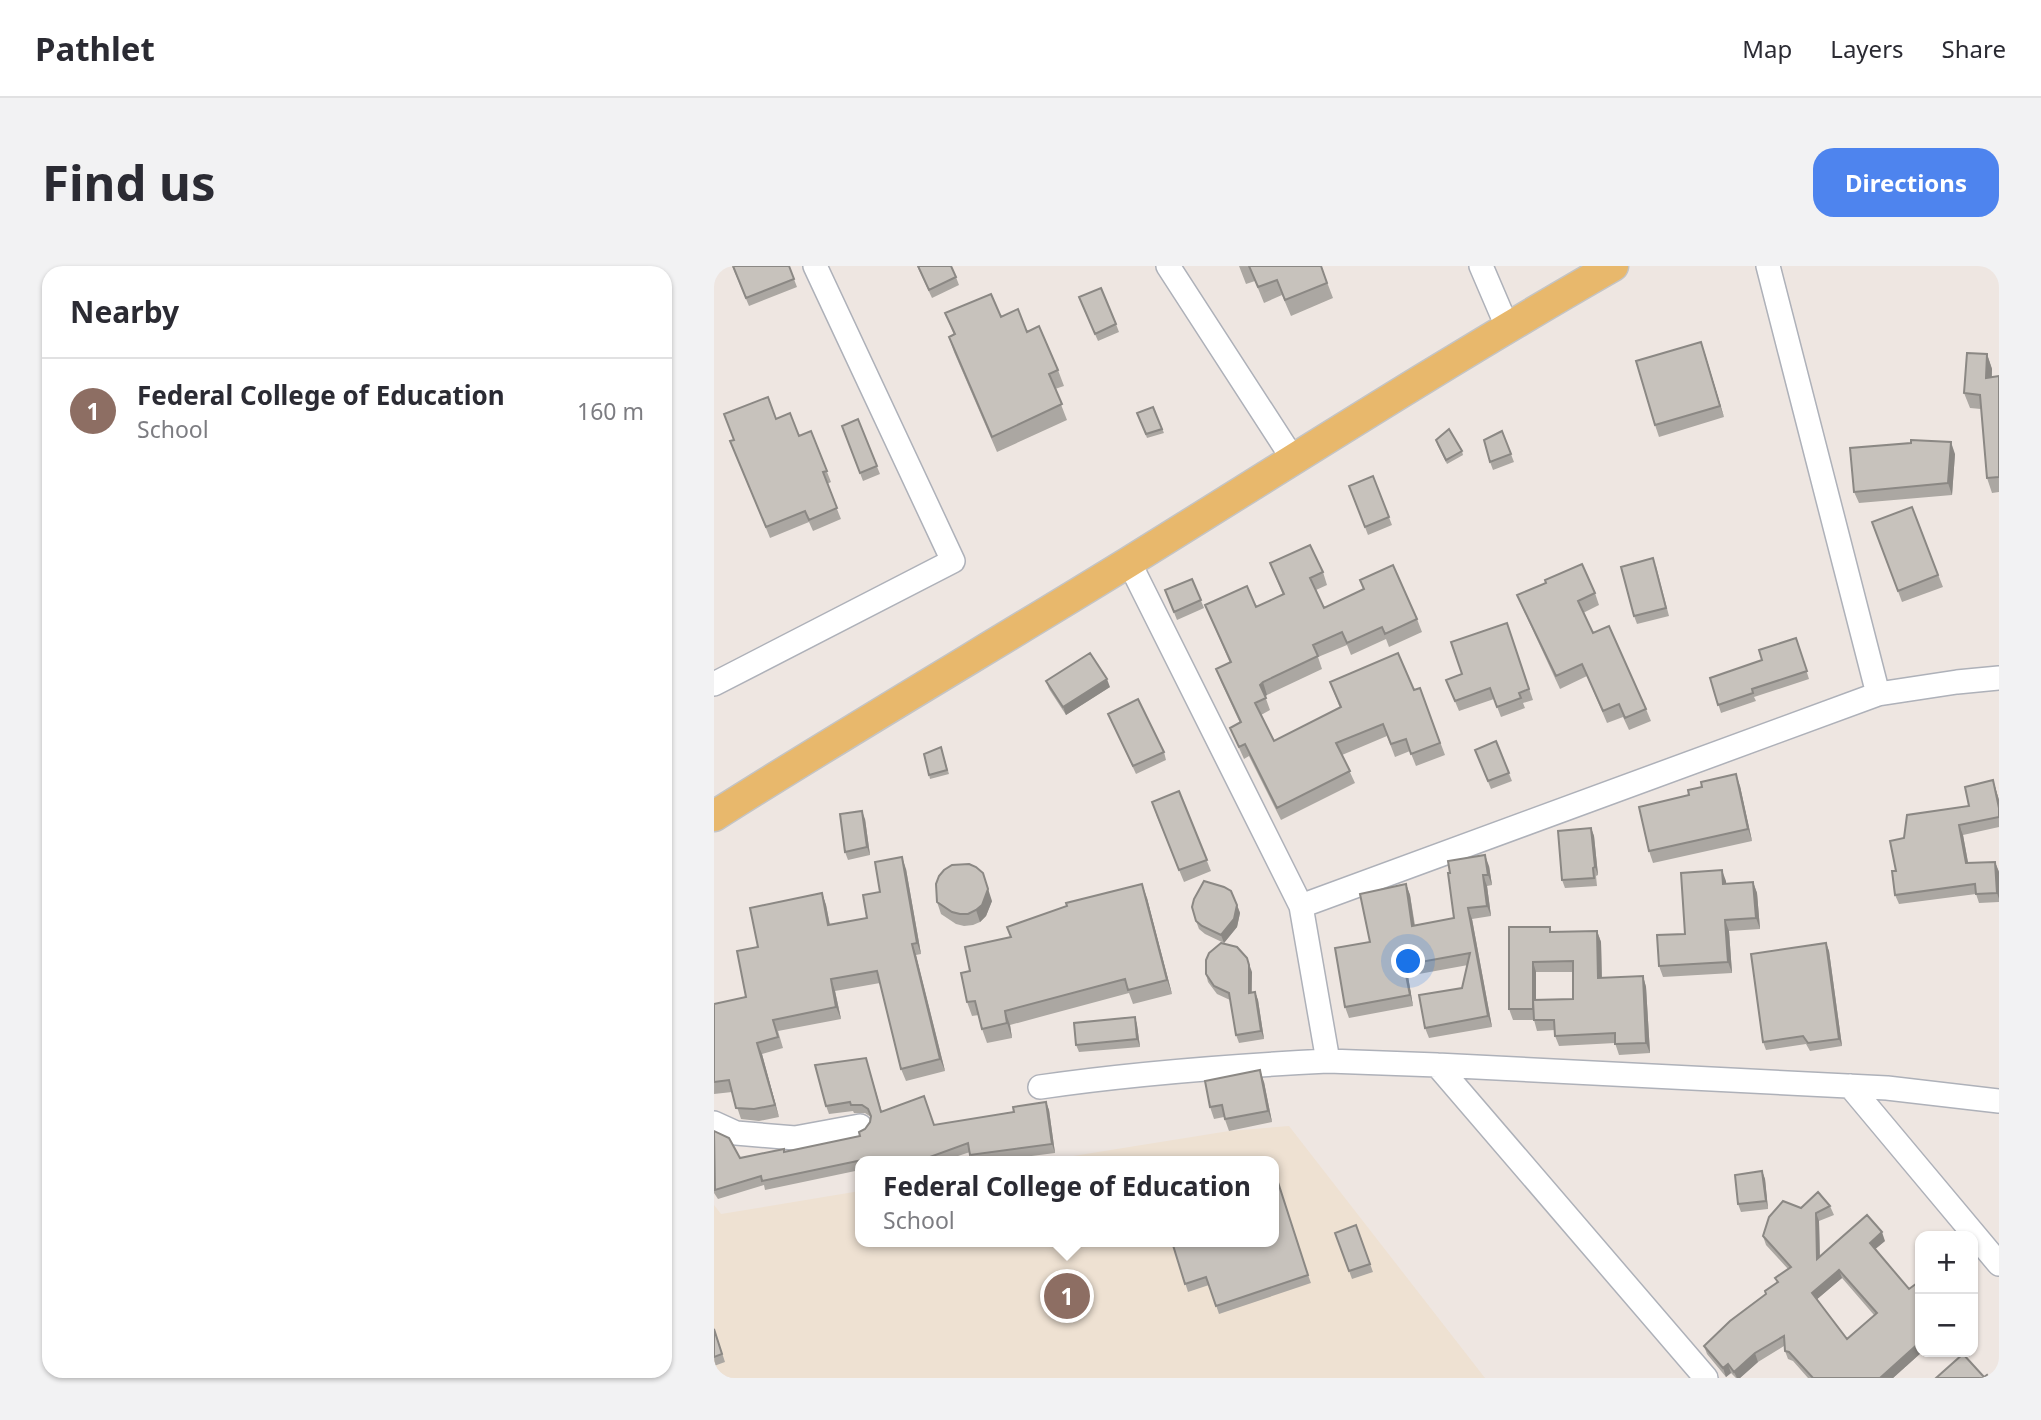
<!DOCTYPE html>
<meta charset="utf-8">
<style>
body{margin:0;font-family:"Noto Sans",sans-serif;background:#f2f2f3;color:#2b2b33}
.controls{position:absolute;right:21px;bottom:21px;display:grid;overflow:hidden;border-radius:14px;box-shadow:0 2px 5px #0004}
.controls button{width:63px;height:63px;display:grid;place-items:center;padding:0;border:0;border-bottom:2px solid #e1e1e2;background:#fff;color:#2b2b33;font:35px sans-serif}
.you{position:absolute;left:695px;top:696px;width:24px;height:24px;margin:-18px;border:5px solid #fff;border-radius:50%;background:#1a73e8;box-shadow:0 0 0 10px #1a73e833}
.badge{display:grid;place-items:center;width:46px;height:46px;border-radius:50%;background:#4e84ee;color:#fff;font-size:23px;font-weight:700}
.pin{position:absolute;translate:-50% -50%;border:4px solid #fff;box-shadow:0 2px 7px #0006}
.popup{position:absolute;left:141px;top:890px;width:424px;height:91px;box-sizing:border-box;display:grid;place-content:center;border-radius:14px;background:#fff;filter:drop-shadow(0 2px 5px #0005);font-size:23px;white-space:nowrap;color:#7c7c81}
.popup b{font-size:26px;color:#2b2b33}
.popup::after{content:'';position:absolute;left:50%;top:100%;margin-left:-14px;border:14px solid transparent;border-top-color:#fff}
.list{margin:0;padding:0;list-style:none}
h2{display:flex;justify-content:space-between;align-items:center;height:91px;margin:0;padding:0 28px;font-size:30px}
h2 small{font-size:23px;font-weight:400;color:#7c7c81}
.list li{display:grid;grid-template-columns:46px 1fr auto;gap:21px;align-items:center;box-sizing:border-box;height:105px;padding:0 28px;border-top:2px solid #e1e1e2}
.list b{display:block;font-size:26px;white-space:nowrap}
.list p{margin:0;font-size:23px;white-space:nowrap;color:#7c7c81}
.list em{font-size:23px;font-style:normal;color:#7c7c81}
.map{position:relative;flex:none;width:1285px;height:1112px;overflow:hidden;border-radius:21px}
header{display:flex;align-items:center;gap:42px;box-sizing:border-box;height:98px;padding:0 35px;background:#fff;border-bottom:2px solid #e1e1e2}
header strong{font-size:33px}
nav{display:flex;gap:38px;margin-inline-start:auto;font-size:24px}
.intro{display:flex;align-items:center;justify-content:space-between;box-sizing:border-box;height:168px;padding:0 42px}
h1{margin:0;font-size:49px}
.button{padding:18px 32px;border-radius:21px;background:#4e84ee;color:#fff;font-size:24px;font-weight:700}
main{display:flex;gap:42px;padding:0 42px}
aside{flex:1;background:#fff;border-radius:21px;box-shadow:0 2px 5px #0004}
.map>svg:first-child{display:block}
.education{fill:#eee1d2}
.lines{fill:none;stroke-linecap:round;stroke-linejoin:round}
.minor-casing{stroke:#aeb1b9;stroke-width:26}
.major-casing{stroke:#c4c4c4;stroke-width:33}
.minor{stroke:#fff;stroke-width:23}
.major{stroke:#e8b86c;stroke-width:30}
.wall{fill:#aba7a2;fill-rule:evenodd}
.shaded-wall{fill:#8b8884}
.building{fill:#c7c2bc;stroke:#8b8884;stroke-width:2;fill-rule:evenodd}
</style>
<header>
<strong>Pathlet</strong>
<nav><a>Map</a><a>Layers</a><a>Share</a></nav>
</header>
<div class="intro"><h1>Find us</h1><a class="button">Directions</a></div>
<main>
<aside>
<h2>Nearby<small></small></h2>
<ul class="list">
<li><span class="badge" style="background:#8d6e63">1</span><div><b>Federal College of Education</b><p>School</p></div><em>160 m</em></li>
</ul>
</aside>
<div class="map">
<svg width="1285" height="1112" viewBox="0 0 1285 1112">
<rect width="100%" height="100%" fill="#eee6e1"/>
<!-- education -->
<path class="education" d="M 575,860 L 771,1112 L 0,1112 L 0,939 L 7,948 L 146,925 L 146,976 L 560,976 L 560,895 L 328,895 L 515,865 Z"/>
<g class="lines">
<defs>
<path id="minor" d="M 454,0 L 579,193
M 767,0 L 794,63
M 1054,0 L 1164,428
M 415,296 L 587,640 L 614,795 L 723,799 L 1173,822 L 1285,835
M 0,418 L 239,295 L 101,0
M 587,640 L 1164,428 L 1243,416 L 1285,412
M 723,799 L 992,1112
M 1136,820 L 1285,998
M 326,821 C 422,807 517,800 614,795
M 0,857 L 22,867 L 81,872 L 146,860"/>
<path id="major" d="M 0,550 C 137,463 277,381 415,296 C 576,196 735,94 899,0"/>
</defs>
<!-- minor casing -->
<use href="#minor" class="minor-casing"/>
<!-- major casing -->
<use href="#major" class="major-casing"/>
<!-- minor -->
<use href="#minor" class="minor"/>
<!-- major -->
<use href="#major" class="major"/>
</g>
<!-- wall -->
<path class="wall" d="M 18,0 L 75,0 L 83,21 L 35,40 Z
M 203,0 L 242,11 L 245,19 L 218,32 Z
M 525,0 L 607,0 L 619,32 L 577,50 L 568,29 L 550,37 L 541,15 L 532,18 Z
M 368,39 L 402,58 L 405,66 L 384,75 Z
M 231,47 L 287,51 L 313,66 L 344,104 L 350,120 L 341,123 L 353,154 L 283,186 L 240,86 L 235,71 L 240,69 Z
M 991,88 L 1010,151 L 945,171 L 941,159 Z
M 1273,88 L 1278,103 L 1278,111 L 1285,110 L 1285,226 L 1278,227 L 1273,212 L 1267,143 L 1256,142 L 1250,127 Z
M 439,141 L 450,167 L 433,172 L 423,147 Z
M 62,153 L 85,170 L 97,165 L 117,216 L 113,218 L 127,253 L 99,265 L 95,256 L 56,272 L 16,175 Z
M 144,153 L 166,208 L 149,215 L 128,160 Z
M 788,165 L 800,196 L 779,204 L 776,196 Z
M 723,178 L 748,185 L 749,189 L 733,198 Z
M 1241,188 L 1238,229 L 1145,237 L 1140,226 Z
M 659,210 L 678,259 L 654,269 L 635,220 Z
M 1198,241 L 1229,321 L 1188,336 L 1158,256 Z
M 556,297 L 609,306 L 613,319 L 602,324 L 610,342 L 650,323 L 646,314 L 703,353 L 708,366 L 675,381 L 672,373 L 637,389 L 633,379 L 604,391 L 608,403 L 553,429 L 551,430 L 556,444 L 547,449 L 560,475 L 626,442 L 616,416 L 700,424 L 706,422 L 731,489 L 702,500 L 696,485 L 681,491 L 673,470 L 628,489 L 641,517 L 567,554 L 535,490 L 530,493 L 516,462 L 526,457 L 507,416 L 502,403 L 516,397 L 491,339 L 542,341 L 569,329 Z
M 942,300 L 955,350 L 923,358 L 920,350 Z
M 478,313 L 490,342 L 463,354 L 451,324 Z
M 881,327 L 885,339 L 869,347 L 879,367 L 932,443 L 937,455 L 915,464 L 909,451 L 893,457 L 873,410 L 846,423 L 808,341 L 803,329 Z
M 793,357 L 819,434 L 809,437 L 811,442 L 787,451 L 780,433 L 745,445 L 732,414 L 748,408 Z
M 1082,372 L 1095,413 L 1040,431 L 1042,435 L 1007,447 L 996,412 L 1048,394 Z
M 332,415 L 396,421 L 352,449 L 335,423 Z
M 394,448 L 450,486 L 452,494 L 422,508 Z
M 782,475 L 798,515 L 777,523 L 761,484 Z
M 227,481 L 235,508 L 216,513 L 215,509 Z
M 1279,514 L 1285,534 L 1285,561 L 1249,569 L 1254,597 L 1281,596 L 1285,606 L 1285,636 L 1265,637 L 1262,628 L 1185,638 L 1181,629 L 1182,605 L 1190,572 L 1255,540 Z
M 1026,520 L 1038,575 L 939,597 L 935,585 L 975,529 L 988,521 Z
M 465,525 L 497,605 L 470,616 L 442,548 Z
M 151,553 L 156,589 L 134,594 L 131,586 Z
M 877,562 L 880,570 L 884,609 L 882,610 L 883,620 L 851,622 L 848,614 Z
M 775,600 L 778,619 L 773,620 L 777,650 L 758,653 L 778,761 L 715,772 L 711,762 L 748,722 L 754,699 L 694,710 L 699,740 L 635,752 L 631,741 L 656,676 L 692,618 L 696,629 L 701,659 L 740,652 Z
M 192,603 L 207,688 L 202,689 L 231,805 L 192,815 L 187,803 L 166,717 L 121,725 L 127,753 L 64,765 L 69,782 L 48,788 L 65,851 L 45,855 L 27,853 L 18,826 L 0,828 L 0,738 L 32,731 L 44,681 L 108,627 L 112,639 L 116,659 L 153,652 L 166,626 Z
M 1012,615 L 1012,618 L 1039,616 L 1043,627 L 1046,663 L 1015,665 L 1018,707 L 949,711 L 945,700 Z
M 433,632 L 458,728 L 419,738 L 415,727 L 296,759 L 298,772 L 273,777 L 268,763 L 265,749 L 258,750 L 253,736 L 256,705 L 297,671 Z
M 278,635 L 272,650 L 266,656 L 259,659 L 250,660 L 242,658 L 227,648 L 223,636 Z
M 523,639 L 526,647 L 523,661 L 510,677 L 491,668 L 485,663 L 482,655 Z
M 795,661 L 838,666 L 883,665 L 887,676 L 888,712 L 929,710 L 932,721 L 936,787 L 905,789 L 901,777 L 845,780 L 841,770 L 841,764 L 823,765 L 820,754 L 799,754 L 795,743 ZM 822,706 L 859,706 L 859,733 L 822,733 Z
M 1112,677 L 1115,685 L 1128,780 L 1096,785 L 1092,778 L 1052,784 L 1049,776 Z
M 538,706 L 538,726 L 541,726 L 544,734 L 550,773 L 525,777 L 522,769 L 516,734 L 503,728 L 494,716 L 492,708 Z
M 421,751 L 423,759 L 426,781 L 365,786 L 362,779 Z
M 152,792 L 168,846 L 220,859 L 300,846 L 332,836 L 335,844 L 341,887 L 278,895 L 258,895 L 256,886 L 229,895 L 146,895 L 146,904 L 51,924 L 50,919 L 4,933 L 0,927 L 0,865 L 26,892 L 71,886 L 146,870 L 156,856 L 157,851 L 151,847 L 140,847 L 139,845 L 115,848 L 112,840 Z
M 550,816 L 558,856 L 515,865 L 510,851 L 500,853 L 496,841 Z
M 1048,905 L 1051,913 L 1054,943 L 1027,946 L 1024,938 Z
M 559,911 L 597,1017 L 505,1048 L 495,1019 L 474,1026 L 458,976 Z
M 1116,940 L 1120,949 L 1105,955 L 1106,990 L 1171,975 L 1161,983 L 1206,1086 L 1208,1086 L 1179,1112 L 1094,1112 L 1079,1095 L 1074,1093 L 1071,1085 L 1070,1080 L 1044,1096 L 1026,1112 L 1022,1112 L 1017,1107 L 1012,1111 L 993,1088 L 990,1080 L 1052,1029 L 1051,1025 L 1063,1017 L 1061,1012 L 1074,1003 L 1052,979 L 1049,970 L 1087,942 ZM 1128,1012 L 1160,1049 L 1133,1073 L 1103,1033 Z
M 642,959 L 659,1006 L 638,1013 L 621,967 Z
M 0,1062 L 11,1096 L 0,1100 Z"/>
<!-- shaded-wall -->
<path class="shaded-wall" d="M 987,76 L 991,88 L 1010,151 L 1006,140 Z
M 1273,88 L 1278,103 L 1277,126 L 1272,112 Z
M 1237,176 L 1241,188 L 1238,229 L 1234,217 Z
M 393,413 L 396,421 L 352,449 L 349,441 Z
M 549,416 L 553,429 L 550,431 L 546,419 Z
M 1022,508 L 1026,520 L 1038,575 L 1034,563 Z
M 1279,514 L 1285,534 L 1285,542 Z
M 148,545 L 151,553 L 156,589 L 153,581 Z
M 1245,559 L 1249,569 L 1256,607 L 1252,597 Z
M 877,562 L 880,570 L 884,609 L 881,601 Z
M 771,589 L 775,600 L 778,619 L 774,609 Z
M 188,591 L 192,603 L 207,688 L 203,677 Z
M 1281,596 L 1285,606 L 1285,633 L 1283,627 Z
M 1008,604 L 1012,615 L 1013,630 L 1009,618 Z
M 269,607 L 278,635 L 272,650 L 266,656 L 262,644 Z
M 769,609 L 773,620 L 777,650 L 773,640 Z
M 1039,616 L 1043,627 L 1046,663 L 1042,652 Z
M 428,618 L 433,632 L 458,728 L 453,714 Z
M 692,618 L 696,629 L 702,671 L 698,660 Z
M 108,627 L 112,639 L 118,671 L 114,659 Z
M 523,639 L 526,647 L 523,661 L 510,677 L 507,669 Z
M 754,642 L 758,653 L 778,761 L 774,750 Z
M 1011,654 L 1015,665 L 1018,707 L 1014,696 Z
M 883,665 L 887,676 L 888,723 L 884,712 Z
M 1112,677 L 1115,685 L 1128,780 L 1125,773 Z
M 198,678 L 202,689 L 231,805 L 226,793 Z
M 533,692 L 538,706 L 537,735 L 535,727 Z
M 819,696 L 822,706 L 822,754 L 819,743 Z
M 690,699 L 694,710 L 699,740 L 696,729 Z
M 929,710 L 932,721 L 936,787 L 932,777 Z
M 117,713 L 121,725 L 127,753 L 122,741 Z
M 541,726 L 544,734 L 550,773 L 547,765 Z
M 291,745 L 296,759 L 298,772 L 293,757 Z
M 421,751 L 423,759 L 426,781 L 423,773 Z
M 43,777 L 48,788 L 65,851 L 61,839 Z
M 546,804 L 550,816 L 558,856 L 554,845 Z
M 332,836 L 335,844 L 341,887 L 338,878 Z
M 1048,905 L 1051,913 L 1054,943 L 1052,935 Z
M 1102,947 L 1105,955 L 1106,1001 L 1103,993 Z
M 1168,966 L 1171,975 L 1159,985 L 1156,977 Z
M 1125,1004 L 1128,1012 L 1101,1035 L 1098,1027 Z
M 1206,1076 L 1206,1086 L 1208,1086 L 1179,1112 L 1166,1112 Z
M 1041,1087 L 1044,1096 L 1026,1112 L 1023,1112 L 1020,1106 Z
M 1014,1098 L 1017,1107 L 1012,1111 L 1009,1102 Z"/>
<!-- building -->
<path class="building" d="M 19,0 L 75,0 L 80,13 L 32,32 Z
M 204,0 L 237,0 L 242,11 L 215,24 Z
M 535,0 L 607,0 L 613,17 L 571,34 L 563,14 L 544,21 Z
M 387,22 L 402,58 L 381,68 L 365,31 Z
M 277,28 L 287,51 L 304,43 L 313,66 L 325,60 L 344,104 L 335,108 L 348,138 L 278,171 L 235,71 L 241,68 L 231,47 Z
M 987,76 L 1006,140 L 941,159 L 922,95 Z
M 1253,87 L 1273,88 L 1272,112 L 1285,110 L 1285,211 L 1273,212 L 1266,129 L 1250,127 Z
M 54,131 L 62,153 L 76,147 L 85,170 L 97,165 L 113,205 L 109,206 L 123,242 L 95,254 L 91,245 L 52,261 L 16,175 L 20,174 L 10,148 Z
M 439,141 L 448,163 L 432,168 L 423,147 Z
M 144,153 L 163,200 L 146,207 L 128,160 Z
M 735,163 L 748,185 L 732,194 L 722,174 Z
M 788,165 L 797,188 L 776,196 L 770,174 Z
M 1197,174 L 1237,176 L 1234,217 L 1140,226 L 1136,182 L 1197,177 Z
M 659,210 L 675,251 L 651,261 L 635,220 Z
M 1198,241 L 1224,309 L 1184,325 L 1158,256 Z
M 596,279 L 609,306 L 596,312 L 610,342 L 650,323 L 646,314 L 679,299 L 703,353 L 671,368 L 668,361 L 633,377 L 628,366 L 599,379 L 604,390 L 549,416 L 546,419 L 552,432 L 541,437 L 560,475 L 627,441 L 616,416 L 684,387 L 700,424 L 706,422 L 726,477 L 697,488 L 692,473 L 677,478 L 669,458 L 622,477 L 636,505 L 563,542 L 531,478 L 525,481 L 516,462 L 527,456 L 502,403 L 517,396 L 491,339 L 533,320 L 542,341 L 570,328 L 556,297 Z
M 939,292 L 952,342 L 920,350 L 907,301 Z
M 868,298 L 881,327 L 864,335 L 879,367 L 895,360 L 932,443 L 911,452 L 905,438 L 889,445 L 868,398 L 842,410 L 803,329 L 832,317 L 831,314 Z
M 478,313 L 487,334 L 460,346 L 451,324 Z
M 793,357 L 815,423 L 805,427 L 807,432 L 783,441 L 776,422 L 741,435 L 732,414 L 748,408 L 737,376 Z
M 1082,372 L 1093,405 L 1038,423 L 1039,427 L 1004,439 L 996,412 L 1048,394 L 1045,384 Z
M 376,387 L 393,413 L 349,441 L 332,415 Z
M 424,433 L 450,486 L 419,500 L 394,448 Z
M 782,475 L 795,507 L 774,515 L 761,484 Z
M 227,481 L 233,504 L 215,509 L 210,488 Z
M 1022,508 L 1034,563 L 935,585 L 925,541 L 975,529 L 974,524 L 988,521 L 987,516 Z
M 1279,514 L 1285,542 L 1285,551 L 1245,559 L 1252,597 L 1281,596 L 1283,627 L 1262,628 L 1261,618 L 1181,629 L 1178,605 L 1182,605 L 1176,575 L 1190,572 L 1193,549 L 1255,540 L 1251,521 Z
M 465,525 L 493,594 L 465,604 L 438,536 Z
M 148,545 L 153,581 L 131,586 L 126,548 Z
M 877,562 L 881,601 L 879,602 L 880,612 L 848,614 L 844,565 Z
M 771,589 L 774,609 L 769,609 L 773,640 L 754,642 L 774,750 L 711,762 L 705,729 L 748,722 L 756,687 L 690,699 L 696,729 L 631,741 L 621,682 L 656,676 L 646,628 L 692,618 L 698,660 L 740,652 L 734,607 L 736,607 L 734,595 Z
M 188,591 L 203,677 L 198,678 L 226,793 L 187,803 L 163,705 L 117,713 L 122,741 L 59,754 L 64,771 L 43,777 L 61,839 L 40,843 L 22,842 L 15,814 L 0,816 L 0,738 L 32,731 L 23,685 L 44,681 L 36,642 L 108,627 L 114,659 L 153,652 L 149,629 L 166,626 L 161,596 Z
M 255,598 L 262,601 L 269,607 L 274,623 L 268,639 L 262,644 L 254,648 L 246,648 L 238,646 L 223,636 L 222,618 L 225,610 L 230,604 L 238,599 Z
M 1008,604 L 1009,618 L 1039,616 L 1042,652 L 1011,654 L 1014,696 L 945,700 L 943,669 L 971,668 L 967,607 Z
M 490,615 L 510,621 L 517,625 L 523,639 L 520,653 L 507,669 L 488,660 L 482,655 L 478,641 L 480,633 Z
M 428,618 L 453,714 L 414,724 L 411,713 L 291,745 L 293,757 L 268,763 L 261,735 L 253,736 L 247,707 L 256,705 L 251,681 L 297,671 L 293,661 L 353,640 L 352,637 Z
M 795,661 L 836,661 L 836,666 L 883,665 L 884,712 L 929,710 L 932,777 L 901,778 L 901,767 L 841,770 L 840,754 L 820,754 L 819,734 L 859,733 L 859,695 L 819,696 L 819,743 L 795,743 Z
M 507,677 L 523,681 L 533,692 L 535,699 L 535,727 L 541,726 L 547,765 L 522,769 L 515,727 L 500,720 L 492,708 L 492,694 L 495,687 Z
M 1112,677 L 1125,773 L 1094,777 L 1089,770 L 1049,776 L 1037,688 Z
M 421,751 L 423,773 L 362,779 L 360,757 Z
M 152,792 L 167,846 L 210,830 L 220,859 L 300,846 L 299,841 L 332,836 L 338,878 L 256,889 L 254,877 L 205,895 L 204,893 L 197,895 L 153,895 L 153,893 L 48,915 L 47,910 L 1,924 L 0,865 L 15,872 L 26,892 L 70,883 L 70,886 L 146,870 L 145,866 L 151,863 L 156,856 L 157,850 L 154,843 L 148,839 L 137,839 L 136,836 L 112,840 L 101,799 Z
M 546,804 L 554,845 L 511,853 L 508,839 L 496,841 L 491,815 Z
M 1048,905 L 1052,935 L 1024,938 L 1021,909 Z
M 562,910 L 594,1009 L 502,1040 L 492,1011 L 471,1018 L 458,976 L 559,976 L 559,911 Z
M 1104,926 L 1116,940 L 1102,947 L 1103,993 L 1153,949 L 1168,966 L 1156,977 L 1195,1023 L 1206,1015 L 1206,1076 L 1166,1112 L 1099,1112 L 1075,1086 L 1071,1085 L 1070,1070 L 1041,1087 L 1020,1106 L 1014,1098 L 1009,1102 L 990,1080 L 1016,1055 L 1052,1028 L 1051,1025 L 1064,1016 L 1061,1012 L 1077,1001 L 1049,970 L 1055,951 L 1069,935 L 1087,942 ZM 1125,1004 L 1163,1047 L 1133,1073 L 1098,1027 Z
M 642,959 L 656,998 L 635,1005 L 621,967 Z
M 0,1063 L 8,1088 L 0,1091 Z
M 1249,1088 L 1270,1111 L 1273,1109 L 1275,1112 L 1222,1112 Z"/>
</svg>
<div class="controls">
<button>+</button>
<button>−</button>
</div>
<div class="you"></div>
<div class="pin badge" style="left:353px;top:1030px;background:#8d6e63">1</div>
<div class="popup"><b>Federal College of Education</b>School</div>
</div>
</main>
